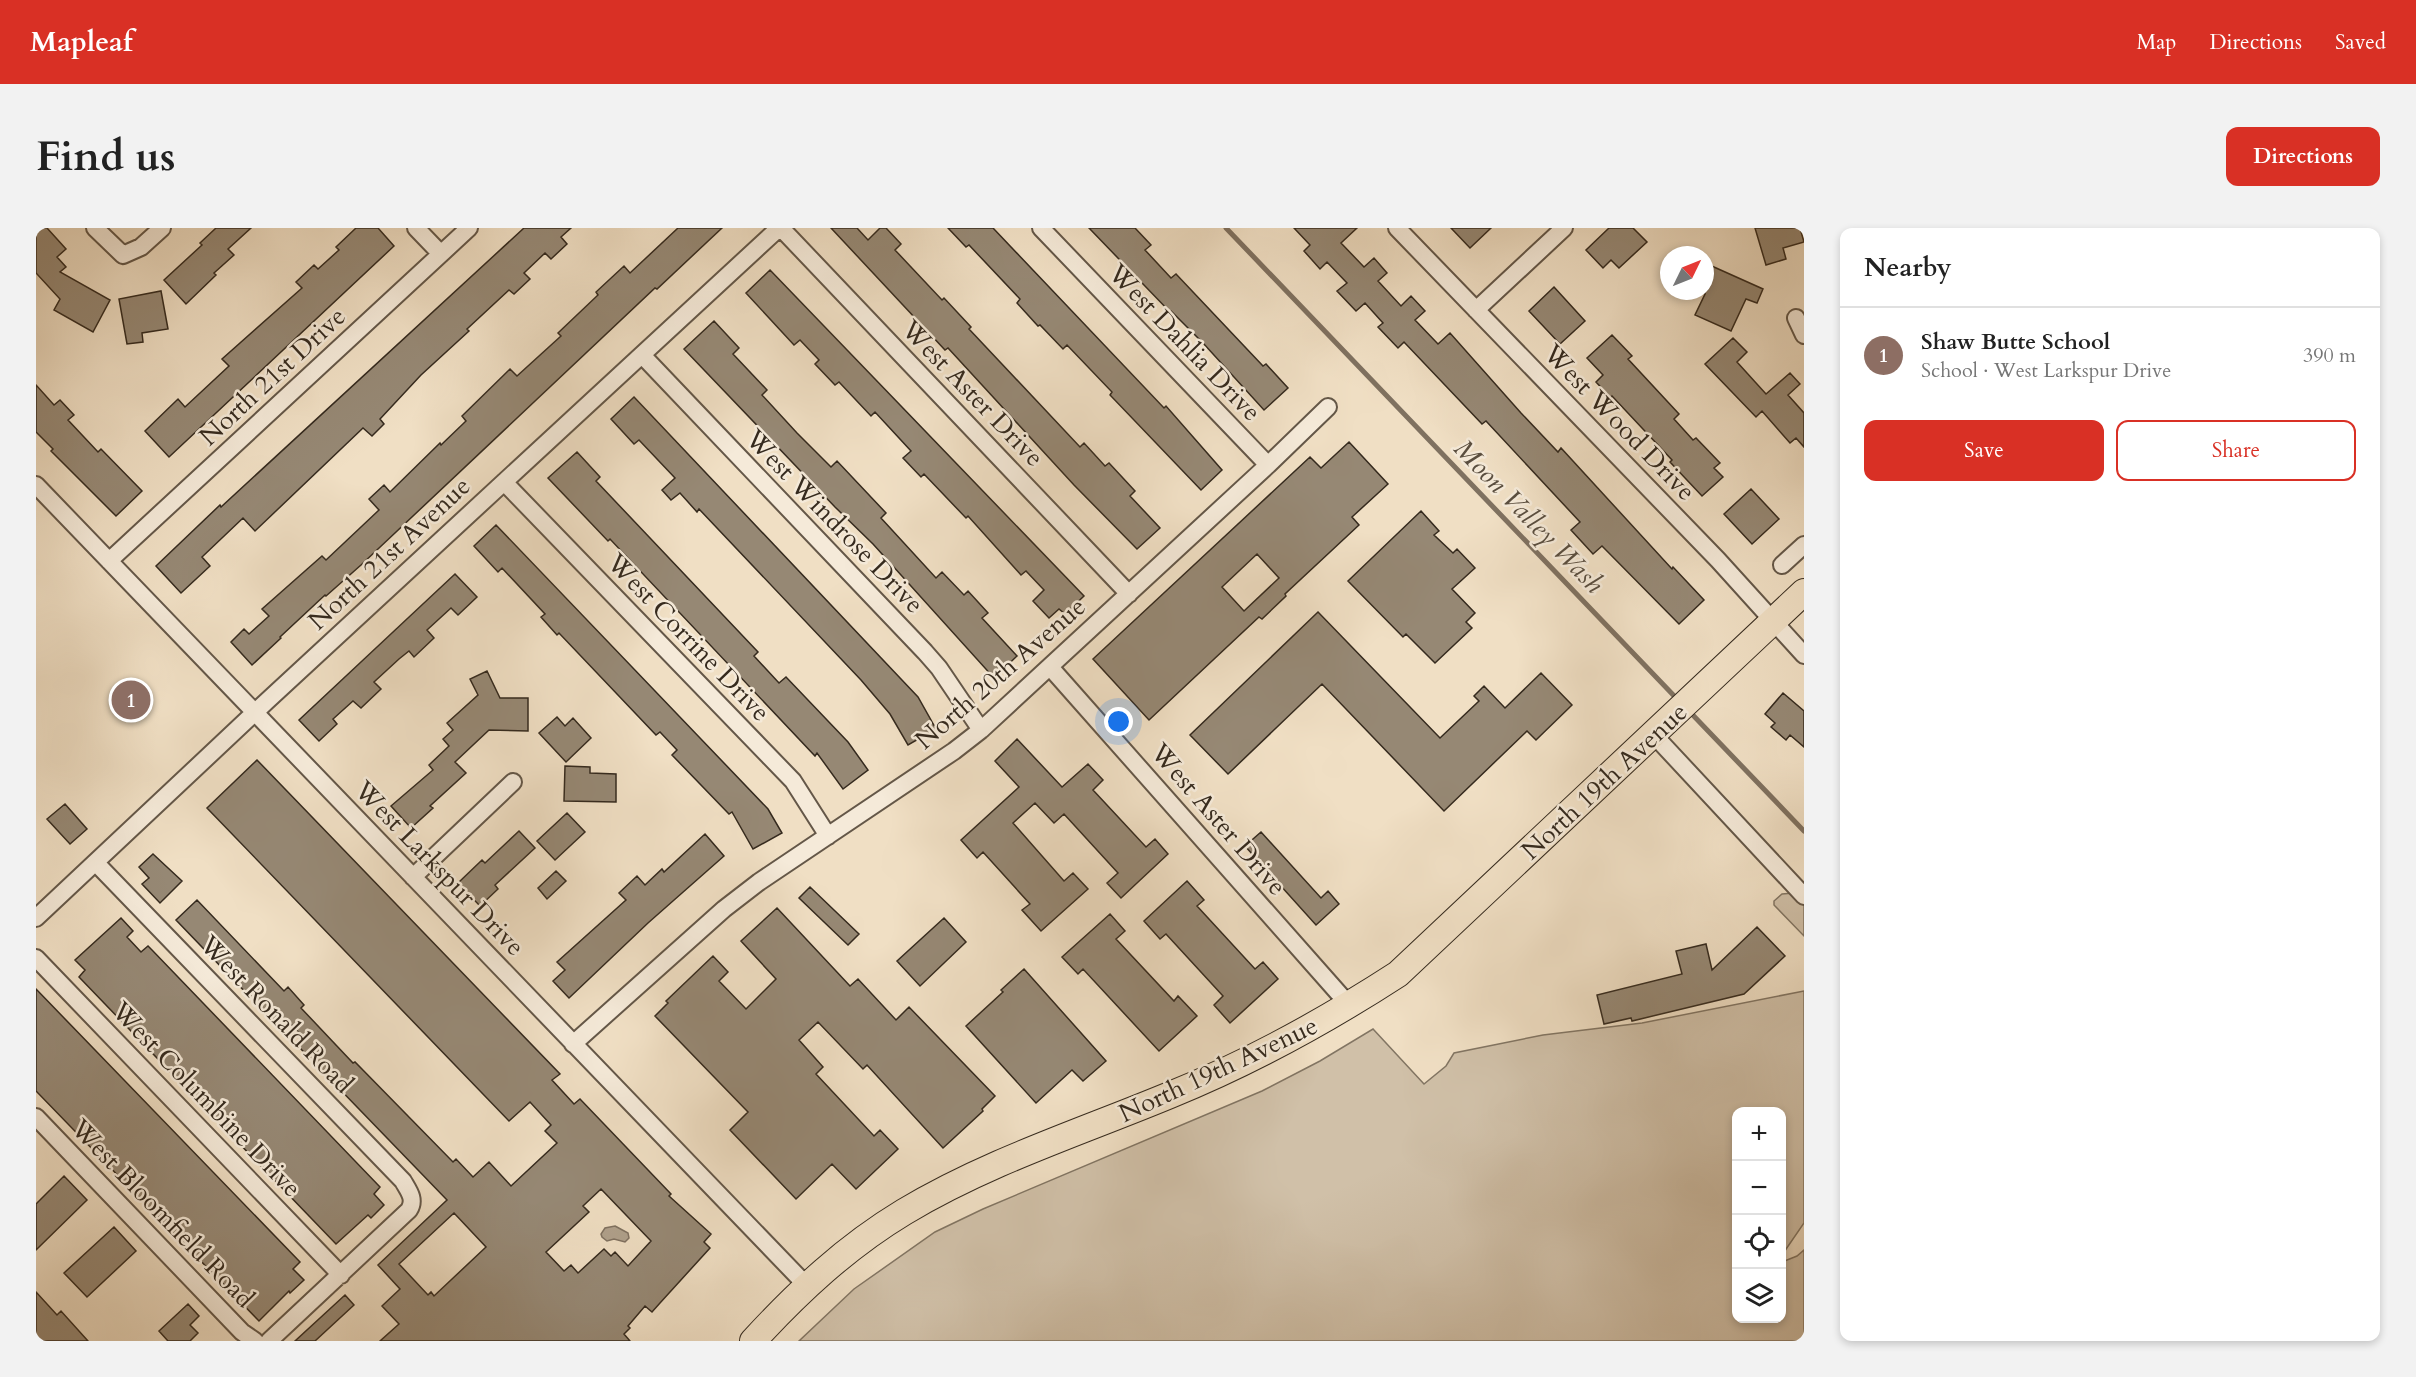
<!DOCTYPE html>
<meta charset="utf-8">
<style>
body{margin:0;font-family:Cardo,serif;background:#f2f2f2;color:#222}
.controls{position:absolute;right:18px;bottom:18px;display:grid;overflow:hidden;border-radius:12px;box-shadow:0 3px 9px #0003}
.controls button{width:54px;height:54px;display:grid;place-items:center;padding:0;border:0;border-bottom:2px solid #e0e0e0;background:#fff;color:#222;font:30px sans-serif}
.compass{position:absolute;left:1624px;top:18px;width:54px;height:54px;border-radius:50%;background:#fff;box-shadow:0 3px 9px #0003;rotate:47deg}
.you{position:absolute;left:1083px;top:494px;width:21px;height:21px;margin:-15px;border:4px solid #fff;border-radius:50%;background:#1a73e8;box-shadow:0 0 0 9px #1a73e833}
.badge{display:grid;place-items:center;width:39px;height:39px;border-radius:50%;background:#d93025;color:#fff;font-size:20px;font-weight:700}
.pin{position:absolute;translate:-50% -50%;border:3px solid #fff;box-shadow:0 2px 6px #0006}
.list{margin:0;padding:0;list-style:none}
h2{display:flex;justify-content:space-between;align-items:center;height:78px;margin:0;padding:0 24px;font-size:26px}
h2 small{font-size:20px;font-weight:400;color:#767676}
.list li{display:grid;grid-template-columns:39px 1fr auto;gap:18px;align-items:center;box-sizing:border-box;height:96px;padding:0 24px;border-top:2px solid #e0e0e0}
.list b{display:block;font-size:22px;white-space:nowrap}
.list p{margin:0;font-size:20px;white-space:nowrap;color:#767676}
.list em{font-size:20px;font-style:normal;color:#767676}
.actions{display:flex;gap:12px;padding:18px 24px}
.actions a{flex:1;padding:14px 0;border:2px solid #d93025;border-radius:12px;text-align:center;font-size:21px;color:#d93025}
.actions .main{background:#d93025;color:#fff}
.icon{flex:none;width:33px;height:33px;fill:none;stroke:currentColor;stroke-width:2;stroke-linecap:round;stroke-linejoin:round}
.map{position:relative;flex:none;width:1768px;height:1113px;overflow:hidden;border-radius:12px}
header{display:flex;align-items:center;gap:36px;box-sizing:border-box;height:84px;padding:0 30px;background:#d93025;color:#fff}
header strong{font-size:28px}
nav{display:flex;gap:33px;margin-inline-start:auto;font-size:21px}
.intro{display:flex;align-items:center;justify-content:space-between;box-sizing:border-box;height:144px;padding:0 36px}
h1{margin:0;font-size:42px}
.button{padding:15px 27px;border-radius:12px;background:#d93025;color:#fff;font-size:21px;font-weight:700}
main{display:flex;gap:36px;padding:0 36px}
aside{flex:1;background:#fff;border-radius:12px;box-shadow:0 3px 9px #0003}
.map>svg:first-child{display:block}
.green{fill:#d0c0a8;stroke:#827563;stroke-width:1.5}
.water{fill:#b0a18c;stroke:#7f7160;stroke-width:1.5}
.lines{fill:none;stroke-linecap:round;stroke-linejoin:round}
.stream{stroke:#7f7160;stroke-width:5}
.building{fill:#968874;stroke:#352a1e;stroke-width:1.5;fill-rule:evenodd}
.minor-casing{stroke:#645748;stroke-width:20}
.primary-casing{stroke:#352a1e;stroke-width:28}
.minor{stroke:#f5ead9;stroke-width:16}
.primary{stroke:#f0dfc4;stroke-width:26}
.labels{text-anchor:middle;stroke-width:5;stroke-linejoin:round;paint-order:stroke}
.street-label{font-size:26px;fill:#352a1e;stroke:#f5ead9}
.water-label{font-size:27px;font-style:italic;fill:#5a4e3f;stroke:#f5ead9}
</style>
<header>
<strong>Mapleaf</strong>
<nav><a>Map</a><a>Directions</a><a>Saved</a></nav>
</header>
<div class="intro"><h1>Find us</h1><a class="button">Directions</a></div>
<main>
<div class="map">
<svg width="1768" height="1113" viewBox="0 0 1768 1113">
<rect width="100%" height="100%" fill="#f0dfc4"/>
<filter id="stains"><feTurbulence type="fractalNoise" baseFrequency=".00333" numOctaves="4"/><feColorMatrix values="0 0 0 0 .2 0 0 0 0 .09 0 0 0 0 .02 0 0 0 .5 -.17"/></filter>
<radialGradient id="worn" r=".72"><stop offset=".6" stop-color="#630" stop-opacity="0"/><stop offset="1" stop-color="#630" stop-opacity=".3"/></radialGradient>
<!-- green -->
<path class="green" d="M 1758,665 L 1768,675 L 1768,708 L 1738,677 L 1738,673 L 1746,666 Z
M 1768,763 L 1768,995 L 1746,1027 L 1746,884 L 1700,884 L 1700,1090 L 1746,1090 L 1746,1034 L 1761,1028 L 1768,1022 L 1768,1113 L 763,1113 L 818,1061 L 899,1004 L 947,981 L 1226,863 L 1284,833 L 1337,801 L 1388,856 L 1410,838 L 1418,825 L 1507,807 L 1606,795 Z"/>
<!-- water -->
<path class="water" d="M 579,998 L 592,1005 L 593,1010 L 589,1014 L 578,1011 L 571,1013 L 566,1009 L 565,1006 L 569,1000 Z"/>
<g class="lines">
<!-- stream -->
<path class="stream" d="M 1190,0 L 1643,473
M 1652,482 L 1768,603"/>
</g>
<!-- building -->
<path class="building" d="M 0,0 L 11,0 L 30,21 L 21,29 L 30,39 L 24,44 L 74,72 L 57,104 L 18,82 L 24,71 L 0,45 Z
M 180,0 L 215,0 L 192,21 L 198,27 L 178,45 L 180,47 L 150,76 L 128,52 L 166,17 L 164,15 Z
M 320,0 L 342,0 L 358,18 L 133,229 L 109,203 L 142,171 L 149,179 L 193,138 L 186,131 L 266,60 L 260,54 L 278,37 L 282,41 L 303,22 L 300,19 Z
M 488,0 L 535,0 L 525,9 L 531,16 L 515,31 L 509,25 L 488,45 L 494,51 L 478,66 L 473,62 L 431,101 L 433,103 L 385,147 L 344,191 L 348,196 L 336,208 L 327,200 L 219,303 L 207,290 L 166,329 L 174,338 L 145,365 L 120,338 L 184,277 L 185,279 Z
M 642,0 L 686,0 L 621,61 L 619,60 L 325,337 L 290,368 L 289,367 L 244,409 L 245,410 L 216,437 L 195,414 L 208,401 L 213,406 L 233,388 L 226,381 L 286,328 L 290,332 L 343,282 L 333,271 L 348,257 L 354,264 L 404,215 L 405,217 L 430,193 L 426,188 L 474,141 L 481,148 L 525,108 L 522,105 L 562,67 L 560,64 L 588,38 L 594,45 Z
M 795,0 L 821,0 L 832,12 L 844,0 L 850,0 L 865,16 L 859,22 L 906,72 L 908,70 L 935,99 L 933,101 L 1044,219 L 1048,215 L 1069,238 L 1073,235 L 1099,263 L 1094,268 L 1124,300 L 1101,321 L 1038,257 L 912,120 L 909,122 Z
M 912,0 L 957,0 L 1128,180 L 1130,178 L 1186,242 L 1165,262 L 1074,167 L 1076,164 L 1031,117 L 1027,121 L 1004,97 L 1002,98 L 981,75 L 984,71 L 933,17 L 930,19 Z
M 1053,0 L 1099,0 L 1115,17 L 1109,22 L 1135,50 L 1140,46 L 1227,138 L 1230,136 L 1252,160 L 1228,182 L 1167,115 L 1135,83 L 1134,84 Z
M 1258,0 L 1321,0 L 1305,15 L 1328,39 L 1338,30 L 1351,45 L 1342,53 L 1365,78 L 1375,68 L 1389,83 L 1379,92 L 1402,116 L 1414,105 L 1485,185 L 1522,224 L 1525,220 L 1636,341 L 1637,339 L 1668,372 L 1643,396 L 1566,318 L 1557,326 L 1535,302 L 1544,294 L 1450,193 L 1446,196 L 1368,114 L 1362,120 L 1342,99 L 1347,95 L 1329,75 L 1320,83 L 1301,63 L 1311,55 L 1291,34 L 1284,41 L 1268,23 L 1274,17 Z
M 1415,0 L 1455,0 L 1434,20 Z
M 1573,0 L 1597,0 L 1611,14 L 1583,40 L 1575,32 L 1567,40 L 1550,22 Z
M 1719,0 L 1764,0 L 1768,14 L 1747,20 L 1750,31 L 1730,37 Z
M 1669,35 L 1727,61 L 1721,75 L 1710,71 L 1695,103 L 1659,87 L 1669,66 Z
M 734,42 L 1048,368 L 1029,386 L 1023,381 L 1013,390 L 997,373 L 1008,362 L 990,343 L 985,347 L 932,288 L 930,290 L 888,246 L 885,249 L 867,230 L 875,223 L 839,184 L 835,188 L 803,154 L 799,157 L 779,136 L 783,132 L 764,112 L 758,117 L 710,65 Z
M 1518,59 L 1549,93 L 1524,116 L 1493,83 Z
M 125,63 L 132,101 L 106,105 L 107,114 L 91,116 L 83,71 Z
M 678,93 L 703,120 L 697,126 L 731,162 L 726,167 L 761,205 L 795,239 L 801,233 L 850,285 L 845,290 L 900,350 L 906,344 L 928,367 L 932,363 L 952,385 L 946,390 L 981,428 L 958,450 L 837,316 L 799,279 L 648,121 Z
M 1576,107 L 1596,128 L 1592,131 L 1643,186 L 1638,191 L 1657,212 L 1660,210 L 1684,235 L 1678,240 L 1687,249 L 1666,268 L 1634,234 L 1636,232 L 1576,168 L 1575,170 L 1560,154 L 1567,147 L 1551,130 Z
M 1697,110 L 1711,124 L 1701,134 L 1730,166 L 1754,145 L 1764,156 L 1752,167 L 1768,185 L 1768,219 L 1760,210 L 1754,215 L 1726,183 L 1720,189 L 1669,136 Z
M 0,157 L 18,177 L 24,172 L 38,187 L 32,192 L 62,224 L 65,221 L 106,263 L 80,288 L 15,223 L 17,221 L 0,204 Z
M 598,169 L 882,469 L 900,501 L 872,517 L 854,486 L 825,452 L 663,281 L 661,284 L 644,265 L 635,272 L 626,262 L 639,250 L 603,212 L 598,216 L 575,191 Z
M 1313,214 L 1352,256 L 1316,289 L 1323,297 L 1249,366 L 1250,368 L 1226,391 L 1223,389 L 1113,492 L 1057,431 L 1274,229 L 1285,240 ZM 1221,326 L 1243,350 L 1208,383 L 1186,359 Z
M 541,224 L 564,249 L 560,253 L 722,424 L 718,428 L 743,455 L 750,449 L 812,514 L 832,542 L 807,561 L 781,525 L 779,528 L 574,311 L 572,313 L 512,250 Z
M 1715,261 L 1743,291 L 1716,316 L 1688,286 Z
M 1385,283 L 1403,303 L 1398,307 L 1417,325 L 1421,321 L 1439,340 L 1416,361 L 1439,385 L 1430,394 L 1436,400 L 1399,435 L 1370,406 L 1367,409 L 1312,353 Z
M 460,297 L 732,581 L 746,605 L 717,621 L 696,584 L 693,586 L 636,527 L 641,522 L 624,504 L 620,507 L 523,405 L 521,407 L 505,389 L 509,386 L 466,340 L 462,344 L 438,318 Z
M 419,346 L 441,369 L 422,387 L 415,380 L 391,402 L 398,410 L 378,429 L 373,423 L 363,431 L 338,454 L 345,461 L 325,480 L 317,473 L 297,491 L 301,496 L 283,513 L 263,492 Z
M 1282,384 L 1404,510 L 1443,473 L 1438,468 L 1448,458 L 1469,480 L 1505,445 L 1536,477 L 1500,512 L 1491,503 L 1408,583 L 1286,456 L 1192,546 L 1154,507 Z
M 451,443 L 464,470 L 492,470 L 492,503 L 453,502 L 419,534 L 430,545 L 394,578 L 397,580 L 375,600 L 355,578 L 397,542 L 393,537 L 413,518 L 407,511 L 417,502 L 411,495 L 442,467 L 434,451 Z
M 1747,465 L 1768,483 L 1768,519 L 1754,507 L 1750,512 L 1735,499 L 1739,495 L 1729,486 Z
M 521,489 L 529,498 L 537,490 L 555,510 L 530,534 L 503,505 Z
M 981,511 L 1026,559 L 1052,536 L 1067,552 L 1057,562 L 1110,619 L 1119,611 L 1132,626 L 1085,670 L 1071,655 L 1082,645 L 1028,586 L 1018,595 L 999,575 L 977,595 L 1028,653 L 1037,645 L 1052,661 L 1005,703 L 986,682 L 994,676 L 947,624 L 941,630 L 925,612 L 983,559 L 959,533 Z
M 221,532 L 524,846 L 516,852 L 538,876 L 544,871 L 635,966 L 633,968 L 675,1006 L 668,1014 L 674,1020 L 624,1075 L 616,1084 L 609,1078 L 592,1098 L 594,1100 L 588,1106 L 594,1113 L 344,1113 L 363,1096 L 346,1078 L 364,1061 L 342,1037 L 411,972 L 263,819 L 270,812 L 251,792 L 244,800 L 140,692 L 161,672 L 248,763 L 252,759 L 268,777 L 265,780 L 317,835 L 319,834 L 417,934 L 420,931 L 437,949 L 453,934 L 475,958 L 521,915 L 509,903 L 515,897 L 494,874 L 473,893 L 171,580 ZM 565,961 L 615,1013 L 592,1038 L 579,1024 L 575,1028 L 568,1021 L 542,1045 L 535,1037 L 528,1043 L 510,1024 L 553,984 L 547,978 ZM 418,985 L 450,1019 L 398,1068 L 395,1064 L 392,1067 L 363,1036 Z
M 529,538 L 554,539 L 554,545 L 580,546 L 580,574 L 528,573 Z
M 29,576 L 51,601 L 34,616 L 11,591 Z
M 531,585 L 549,604 L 519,632 L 501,613 Z
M 483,603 L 499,620 L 459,657 L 462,661 L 444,678 L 422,655 L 446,632 L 449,635 Z
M 1225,604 L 1285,670 L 1292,663 L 1303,676 L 1280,697 L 1209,618 Z
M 669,606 L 688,628 L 612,695 L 533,770 L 517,753 L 529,742 L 521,734 L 590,672 L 583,665 L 601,648 L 609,657 L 626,641 L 628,644 Z
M 117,626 L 146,653 L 124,675 L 106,656 L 113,650 L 103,639 Z
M 520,643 L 530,653 L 511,671 L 502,660 Z
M 1151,653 L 1168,672 L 1161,678 L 1219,741 L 1227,734 L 1242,751 L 1194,795 L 1178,777 L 1187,768 L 1130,706 L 1124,711 L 1108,693 Z
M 774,659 L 823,706 L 812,717 L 763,670 Z
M 741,680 L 814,758 L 822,751 L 860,792 L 873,779 L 959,868 L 946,881 L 947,883 L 907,920 L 831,837 L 827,841 L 782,794 L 763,812 L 787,839 L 780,846 L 838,908 L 844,902 L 862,921 L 820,961 L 796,936 L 760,971 L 694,902 L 712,884 L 619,788 L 632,775 L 630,773 L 677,728 L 692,744 L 683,753 L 710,781 L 740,751 L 705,713 Z
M 1074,686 L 1089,703 L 1080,711 L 1138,773 L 1142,768 L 1161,788 L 1123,823 L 1047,741 L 1042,746 L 1026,729 Z
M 85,690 L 97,703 L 91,709 L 105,724 L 112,718 L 116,722 L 344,959 L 338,966 L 348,977 L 335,990 L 332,987 L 300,1016 L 43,749 L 49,742 L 39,732 Z
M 908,690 L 930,714 L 884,758 L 861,733 Z
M 1721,699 L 1749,728 L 1708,766 L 1596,793 L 1595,790 L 1568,796 L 1561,767 L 1646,746 L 1640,723 L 1670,716 L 1676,742 Z
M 988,741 L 1070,833 L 1047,853 L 1036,842 L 1000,875 L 930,798 L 967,764 L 965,762 Z
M 0,761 L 264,1034 L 257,1041 L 268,1052 L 254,1065 L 253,1063 L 223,1093 L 0,863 Z
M 28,948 L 51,972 L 0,1022 L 0,976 Z
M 78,999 L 100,1023 L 51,1069 L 28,1045 Z
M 0,1064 L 21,1087 L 25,1083 L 52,1113 L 0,1113 Z
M 309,1067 L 318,1077 L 279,1113 L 259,1113 Z
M 152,1076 L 163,1088 L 154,1097 L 162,1105 L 154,1113 L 132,1113 L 123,1103 Z"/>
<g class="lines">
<defs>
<path id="minor" d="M 59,0 L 87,27 L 105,19 L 126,0
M 380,0 L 405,26
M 745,0 L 1093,366
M 1005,0 L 1232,237
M 1361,0 L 1682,332 L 1768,427
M 1440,82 L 1528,0
M 1760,90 L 1768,107
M 606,127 L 889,424 L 903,440 L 945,502
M 468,254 L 757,553 L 792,608
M 0,257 L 771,1058
M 73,333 L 433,0
M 1746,337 L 1768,317
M 1014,439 L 1313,777
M 1617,506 L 1768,668
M 60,635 L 367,953 C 372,962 380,971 373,982 L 233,1113
M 377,649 L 477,554
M 0,690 L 231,473 L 743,0
M 0,730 L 305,1047
M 537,816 L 688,681 L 723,654 L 918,523 L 945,502 L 1232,237 L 1292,179
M 0,889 L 206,1104 L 219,1113"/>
<path id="primary" d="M 717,1113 C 762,1064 810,1019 868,984 C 951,934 1045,904 1134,867 C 1215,834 1288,794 1362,746 L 1768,364"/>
</defs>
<!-- minor casing -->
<use href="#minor" class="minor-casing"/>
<!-- primary casing -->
<use href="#primary" class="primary-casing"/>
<!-- minor -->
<use href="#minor" class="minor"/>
<!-- primary -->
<use href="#primary" class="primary"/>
</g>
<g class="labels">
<!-- street labels -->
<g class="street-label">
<text transform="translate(1149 114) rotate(46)" y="9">West Dahlia Drive</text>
<text transform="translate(236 148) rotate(-43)" y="9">North 21st Drive</text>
<text transform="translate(937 165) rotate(46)" y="9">West Aster Drive</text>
<text transform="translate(1584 194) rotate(46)" y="9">West Wood Drive</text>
<text transform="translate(799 293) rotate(46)" y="9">West Windrose Drive</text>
<text transform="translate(353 325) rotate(-43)" y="9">North 21st Avenue</text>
<text transform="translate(653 409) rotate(46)" y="9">West Corrine Drive</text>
<text transform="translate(964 445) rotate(-41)" y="9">North 20th Avenue</text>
<text transform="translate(1568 553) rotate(-43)" y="9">North 19th Avenue</text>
<text transform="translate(1183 591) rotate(49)" y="9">West Aster Drive</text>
<text transform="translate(404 640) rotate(46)" y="9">West Larkspur Drive</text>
<text transform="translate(241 786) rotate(46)" y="9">West Ronald Road</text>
<text transform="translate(1182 841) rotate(-25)" y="9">North 19th Avenue</text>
<text transform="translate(171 871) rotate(46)" y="9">West Columbine Drive</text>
<text transform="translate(127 985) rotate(46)" y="9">West Bloomfield Road</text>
</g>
<!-- water labels -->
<g class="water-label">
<text transform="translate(1493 288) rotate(46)" y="9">Moon Valley Wash</text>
</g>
</g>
<rect width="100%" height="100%" filter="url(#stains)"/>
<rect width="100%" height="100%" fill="url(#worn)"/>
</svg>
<div class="controls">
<button>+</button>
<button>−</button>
<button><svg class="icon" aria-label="locate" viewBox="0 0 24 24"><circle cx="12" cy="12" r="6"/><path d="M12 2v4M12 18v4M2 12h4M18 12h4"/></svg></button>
<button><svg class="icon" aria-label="layers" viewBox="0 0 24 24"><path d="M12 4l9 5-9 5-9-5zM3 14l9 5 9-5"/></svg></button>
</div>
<svg class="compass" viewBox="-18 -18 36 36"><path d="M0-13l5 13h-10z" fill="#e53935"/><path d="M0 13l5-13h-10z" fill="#767676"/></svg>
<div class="you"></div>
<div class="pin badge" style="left:95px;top:472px;background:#8d6e63">1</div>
</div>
<aside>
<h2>Nearby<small></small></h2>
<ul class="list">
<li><span class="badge" style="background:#8d6e63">1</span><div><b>Shaw Butte School</b><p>School · West Larkspur Drive</p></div><em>390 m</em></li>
</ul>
<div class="actions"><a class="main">Save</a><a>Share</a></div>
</aside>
</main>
